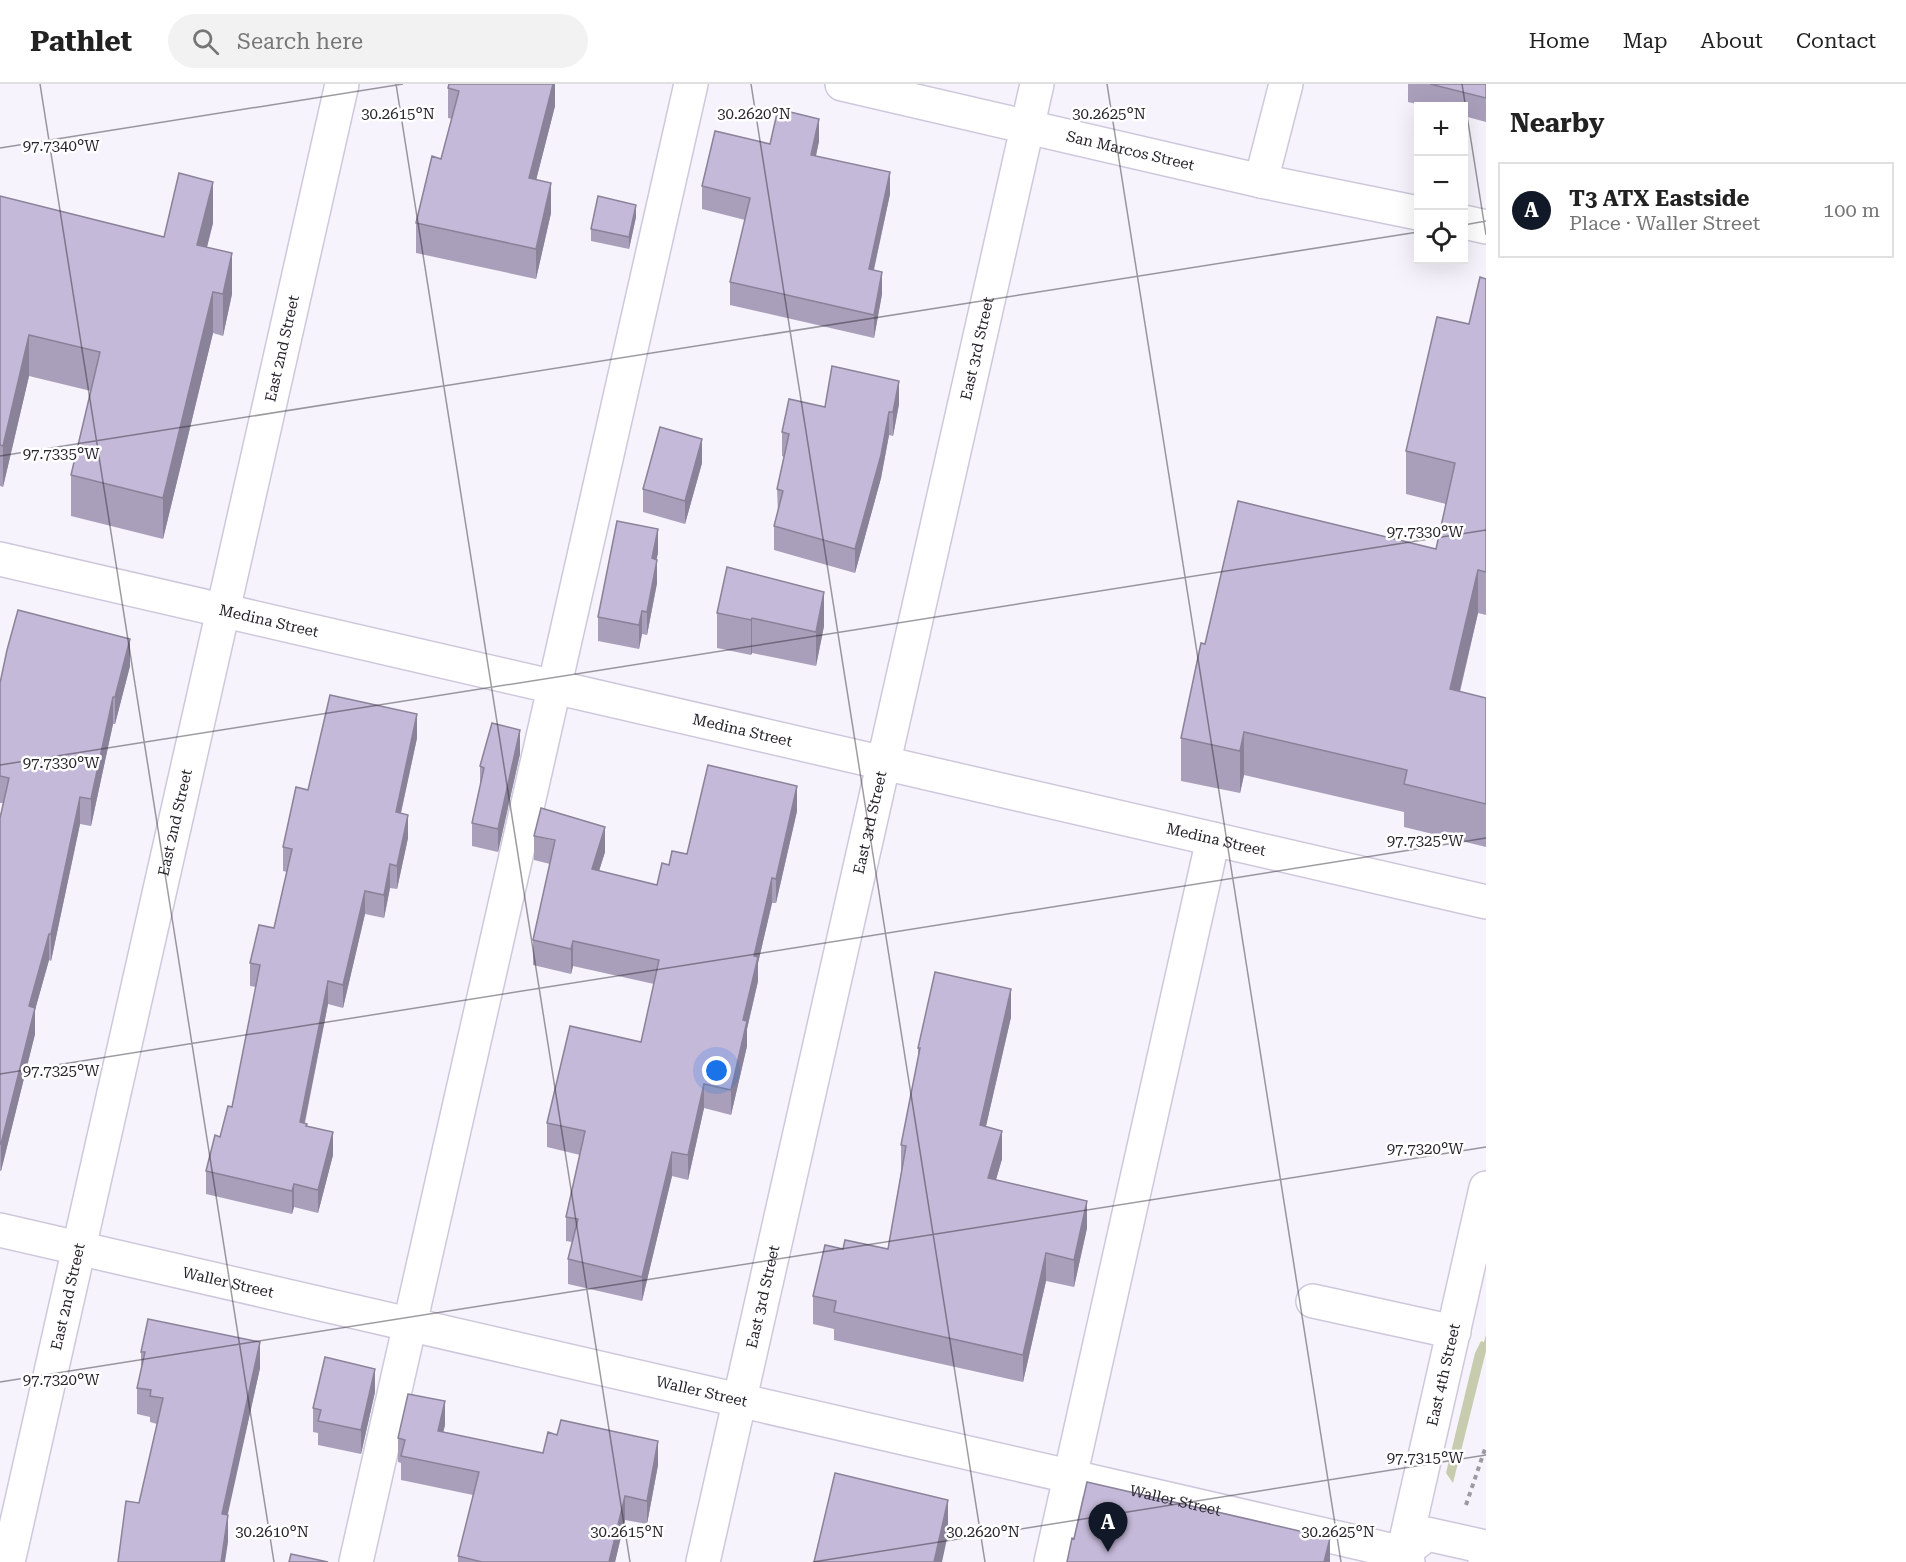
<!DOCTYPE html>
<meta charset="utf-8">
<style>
body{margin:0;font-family:"Roboto Serif",serif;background:#f2f2f2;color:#222}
.controls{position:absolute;right:18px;top:18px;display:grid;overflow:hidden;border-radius:0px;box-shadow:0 6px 24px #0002}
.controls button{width:54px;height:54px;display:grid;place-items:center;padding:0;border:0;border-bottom:2px solid #e0e0e0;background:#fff;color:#222;font:30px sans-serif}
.you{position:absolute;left:717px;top:987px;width:21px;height:21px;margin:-15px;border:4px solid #fff;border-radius:50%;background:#1a73e8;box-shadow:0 0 0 9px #1a73e833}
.badge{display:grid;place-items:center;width:39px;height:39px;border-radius:50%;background:#111827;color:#fff;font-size:20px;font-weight:700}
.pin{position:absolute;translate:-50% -50px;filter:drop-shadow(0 2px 3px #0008)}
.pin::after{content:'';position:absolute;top:32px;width:21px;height:18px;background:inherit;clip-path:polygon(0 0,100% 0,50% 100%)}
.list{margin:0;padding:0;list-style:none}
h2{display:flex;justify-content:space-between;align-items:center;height:78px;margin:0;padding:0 24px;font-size:26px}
h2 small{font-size:20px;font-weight:400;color:#767676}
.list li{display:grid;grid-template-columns:39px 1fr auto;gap:18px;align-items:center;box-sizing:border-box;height:96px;margin:0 12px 12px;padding:0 12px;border:2px solid #e0e0e0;border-radius:0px}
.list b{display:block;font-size:22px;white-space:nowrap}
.list p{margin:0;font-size:20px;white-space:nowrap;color:#767676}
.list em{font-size:20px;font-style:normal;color:#767676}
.icon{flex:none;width:33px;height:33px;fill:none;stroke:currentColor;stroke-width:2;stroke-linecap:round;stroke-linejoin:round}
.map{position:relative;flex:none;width:1486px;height:1478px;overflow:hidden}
header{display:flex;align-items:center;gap:36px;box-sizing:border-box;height:84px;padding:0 30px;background:#fff;border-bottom:2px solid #e0e0e0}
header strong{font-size:28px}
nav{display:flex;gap:33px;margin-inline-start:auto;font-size:21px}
.search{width:420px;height:54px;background:#f2f2f2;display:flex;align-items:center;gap:15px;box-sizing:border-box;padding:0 21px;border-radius:33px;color:#767676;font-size:22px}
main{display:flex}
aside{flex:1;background:#fff}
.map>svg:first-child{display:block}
.green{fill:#c7ccae}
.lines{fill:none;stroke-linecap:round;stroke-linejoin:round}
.minor-casing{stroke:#cfc8dc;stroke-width:36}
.path{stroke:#9d9aa2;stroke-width:4;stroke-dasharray:4.5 4.5;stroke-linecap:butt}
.minor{stroke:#fff;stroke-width:33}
.wall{fill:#a99fbb}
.shaded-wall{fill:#8a8298}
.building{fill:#c5b9d9;stroke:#8a8298;stroke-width:1.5}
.ticks{fill:none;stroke:#27242c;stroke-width:1.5;stroke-opacity:0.45}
.labels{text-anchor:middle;stroke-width:5;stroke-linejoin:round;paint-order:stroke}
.street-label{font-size:15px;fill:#27242c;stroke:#fff}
.ticks-label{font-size:15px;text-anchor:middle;fill:#27242c;stroke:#fff;stroke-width:5;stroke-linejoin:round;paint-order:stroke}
</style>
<header>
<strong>Pathlet</strong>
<div class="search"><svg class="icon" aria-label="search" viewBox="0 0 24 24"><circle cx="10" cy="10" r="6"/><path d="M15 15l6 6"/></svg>Search here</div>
<nav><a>Home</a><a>Map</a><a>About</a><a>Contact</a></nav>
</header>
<main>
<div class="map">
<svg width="1486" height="1478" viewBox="0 0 1486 1478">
<rect width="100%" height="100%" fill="#f6f3fc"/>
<!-- green -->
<path class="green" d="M 1486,1251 L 1486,1267 L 1453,1399 L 1446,1389 L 1475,1269 L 1481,1257 L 1484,1258 Z"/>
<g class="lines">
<defs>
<g id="minor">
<path id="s1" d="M 842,0 L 1261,97 L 1418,129"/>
<path d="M 1261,97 L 1286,0"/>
<path d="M 1464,138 L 1486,143"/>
<path id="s2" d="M 0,475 L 1486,818"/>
<path id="s3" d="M 0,1146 L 1403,1469 L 1408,1478"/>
<path d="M 1313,1217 L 1454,1248"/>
<path d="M 1403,1469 L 1427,1450 L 1481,1462 L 1486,1478"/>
<path id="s4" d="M 8,1478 L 342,0"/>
<path d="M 356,1478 L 691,0"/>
<path id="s5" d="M 703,1478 L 1037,0"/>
<path d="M 1051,1478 L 1213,755"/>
<path id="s6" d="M 1401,1478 L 1486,1104"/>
</g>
</defs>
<!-- minor casing -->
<use href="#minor" class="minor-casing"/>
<!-- path -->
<path class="path" d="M 1466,1421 L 1486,1362"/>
<!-- minor -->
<use href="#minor" class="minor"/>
</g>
<!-- wall -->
<path class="wall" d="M 555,0 L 555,22 L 536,96 L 551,129 L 536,195 L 416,169 L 416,139 L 441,75 L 452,35 L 448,34 L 448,4 Z
M 1408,0 L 1486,0 L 1486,38 L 1464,32 L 1464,22 L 1426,22 L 1408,18 Z
M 819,57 L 816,72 L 890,110 L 874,186 L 882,210 L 874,254 L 730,221 L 730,198 L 745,136 L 702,125 L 702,102 L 770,60 Z
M 0,112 L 164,153 L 213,139 L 207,163 L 232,210 L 223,252 L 213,249 L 163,455 L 71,432 L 71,391 L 91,307 L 29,292 L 3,403 L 0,402 Z
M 636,133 L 629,165 L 591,157 L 591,145 Z
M 1486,195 L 1486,531 L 1478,529 L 1460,608 L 1486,614 L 1486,763 L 1404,743 L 1404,728 L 1244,691 L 1240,709 L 1181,697 L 1181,654 L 1205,560 L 1436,465 L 1446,420 L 1406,410 L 1406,367 L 1469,240 Z
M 899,320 L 893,352 L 889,351 L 881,394 L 855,489 L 774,466 L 774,442 L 778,429 L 777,405 L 784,373 L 782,372 L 782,348 L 825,323 Z
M 702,379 L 685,440 L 643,428 L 643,405 Z
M 658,469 L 656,475 L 657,499 L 647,551 L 642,550 L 639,565 L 598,557 L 598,533 Z
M 717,529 L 824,542 L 816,582 L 752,569 L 751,571 L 717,564 Z
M 130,582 L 115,640 L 113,640 L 91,742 L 80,740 L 51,877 L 49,876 L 35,926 L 35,950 L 1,1087 L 0,1087 L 0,734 L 3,719 L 0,719 L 0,599 Z
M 417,654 L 401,729 L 408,754 L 397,805 L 390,804 L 384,834 L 365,830 L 343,924 L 328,920 L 305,1039 L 333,1071 L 318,1129 L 294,1123 L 292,1130 L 206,1110 L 206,1087 L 232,1023 L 256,903 L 250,902 L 250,879 L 274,844 L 287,788 L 283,787 L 283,763 L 308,706 Z
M 520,670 L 498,768 L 472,762 L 472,739 L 480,703 L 480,682 Z
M 797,727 L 776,819 L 772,819 L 758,879 L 758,897 L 747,945 L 747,962 L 731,1031 L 704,1024 L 688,1096 L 672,1092 L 642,1217 L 568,1200 L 568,1175 L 572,1158 L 566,1157 L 566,1133 L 580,1071 L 547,1063 L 547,1039 L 641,958 L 654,900 L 573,882 L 571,890 L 533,881 L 533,856 L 550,780 L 534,776 L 534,752 L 605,768 L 599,787 L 657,801 L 669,781 L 687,770 Z
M 1011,933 L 986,1042 L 1002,1075 L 996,1096 L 1087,1144 L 1074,1203 L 1046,1197 L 1023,1298 L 834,1256 L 834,1245 L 813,1240 L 813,1212 L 888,1165 L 901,1089 L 901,1061 L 918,975 L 918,964 Z
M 141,1268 L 260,1284 L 227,1431 L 228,1458 L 139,1419 L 157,1340 L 150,1338 L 150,1333 L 137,1330 L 137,1304 L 141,1285 Z
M 375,1308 L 361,1370 L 318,1361 L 318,1349 L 313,1348 L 313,1324 Z
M 445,1341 L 443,1348 L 543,1369 L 658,1381 L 647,1440 L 625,1436 L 615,1478 L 458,1478 L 458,1472 L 473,1411 L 401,1396 L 401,1379 L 398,1378 L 398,1354 Z"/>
<!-- shaded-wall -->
<path class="shaded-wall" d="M 553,0 L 555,0 L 555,22 L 529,124 L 529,94 Z
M 819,35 L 819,57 L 811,94 L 811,71 Z
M 890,88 L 890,110 L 869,207 L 869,185 Z
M 213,98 L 213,139 L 197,202 L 197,161 Z
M 551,99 L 551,129 L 536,195 L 536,165 Z
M 636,121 L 636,133 L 629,165 L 629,153 Z
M 232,169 L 232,210 L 223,252 L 223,210 Z
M 882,188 L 882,210 L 874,254 L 874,231 Z
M 213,208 L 213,249 L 163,455 L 163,414 Z
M 29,251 L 29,292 L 3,403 L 3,362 Z
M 899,297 L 899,320 L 893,352 L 893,328 Z
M 889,328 L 889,351 L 881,394 L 855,489 L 855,465 Z
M 702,355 L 702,379 L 685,440 L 685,417 Z
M 658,445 L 658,469 L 652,498 L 652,474 Z
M 657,476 L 657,499 L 647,551 L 647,528 Z
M 1478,486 L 1478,529 L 1450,648 L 1450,605 Z
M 824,508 L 824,542 L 816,582 L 816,548 Z
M 642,527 L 642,550 L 639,565 L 639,541 Z
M 752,534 L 752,569 L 751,571 L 751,536 Z
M 130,555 L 130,582 L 115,640 L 115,613 Z
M 113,613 L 113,640 L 91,742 L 91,715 Z
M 417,630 L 417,654 L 396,751 L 396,728 Z
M 520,646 L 520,670 L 498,768 L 498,745 Z
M 1244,648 L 1244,691 L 1240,709 L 1240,667 Z
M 797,702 L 797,727 L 776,819 L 776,795 Z
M 80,713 L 80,740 L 51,877 L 51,850 Z
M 408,731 L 408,754 L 397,805 L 397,782 Z
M 605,743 L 605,768 L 592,809 L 592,785 Z
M 390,780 L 390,804 L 384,834 L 384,811 Z
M 772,794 L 772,819 L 758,879 L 758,897 L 747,945 L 747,962 L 731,1031 L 731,1006 L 754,872 Z
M 365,807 L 365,830 L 343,924 L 343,901 Z
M 49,850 L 49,876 L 35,926 L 35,950 L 1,1087 L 1,1060 L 29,922 Z
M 573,857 L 573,882 L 571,890 L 571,865 Z
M 328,897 L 328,920 L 300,1061 L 300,1038 Z
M 1011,905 L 1011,933 L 980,1068 L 980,1041 Z
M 704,1000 L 704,1024 L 688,1096 L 688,1071 Z
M 1002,1047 L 1002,1075 L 988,1122 L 988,1094 Z
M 333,1048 L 333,1071 L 318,1129 L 318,1106 Z
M 672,1068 L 672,1092 L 642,1217 L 642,1193 Z
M 294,1100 L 294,1123 L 292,1130 L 292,1107 Z
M 1087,1117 L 1087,1144 L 1074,1203 L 1074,1176 Z
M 1046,1169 L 1046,1197 L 1023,1298 L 1023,1271 Z
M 260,1258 L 260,1284 L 222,1457 L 222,1430 Z
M 375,1285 L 375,1308 L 361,1370 L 361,1346 Z
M 445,1317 L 445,1341 L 438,1370 L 438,1347 Z
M 658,1357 L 658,1381 L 647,1440 L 647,1417 Z
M 625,1412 L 625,1436 L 615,1478 L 609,1478 Z
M 948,1416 L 948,1450 L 942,1478 L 934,1478 Z
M 228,1431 L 228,1458 L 225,1478 L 221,1478 Z
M 1330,1454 L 1330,1478 L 1324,1478 Z"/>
<!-- building -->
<path class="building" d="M 449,0 L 553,0 L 529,94 L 551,99 L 536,165 L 416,139 L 432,72 L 441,75 L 459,7 L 448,4 Z
M 1430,0 L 1486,0 L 1486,14 Z
M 778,25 L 819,35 L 811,71 L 890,88 L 869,185 L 882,188 L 874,231 L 730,198 L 750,114 L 702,102 L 715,47 L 770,60 Z
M 179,89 L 213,98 L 197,161 L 232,169 L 223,210 L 213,208 L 163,414 L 71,391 L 100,268 L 29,251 L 3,362 L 0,361 L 0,112 L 164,153 Z
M 598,112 L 636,121 L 629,153 L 591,145 Z
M 1480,193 L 1486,195 L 1486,488 L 1478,486 L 1450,605 L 1486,614 L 1486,720 L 1404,700 L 1407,686 L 1244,648 L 1240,667 L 1181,654 L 1201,559 L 1205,560 L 1238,417 L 1436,465 L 1455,379 L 1406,367 L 1437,233 L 1469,240 Z
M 832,282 L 899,297 L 893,328 L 889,328 L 881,371 L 855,465 L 774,442 L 783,407 L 777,405 L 789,350 L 782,348 L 789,315 L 825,323 Z
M 660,343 L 702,355 L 685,417 L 643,405 Z
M 617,437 L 658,445 L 652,474 L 657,476 L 647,528 L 642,527 L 639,541 L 598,533 Z
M 727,483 L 824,508 L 816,548 L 752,534 L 751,536 L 717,529 Z
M 18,526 L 130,555 L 115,613 L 113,613 L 91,715 L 80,713 L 51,850 L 49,850 L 29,922 L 35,924 L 1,1060 L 0,1060 L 0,734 L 9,694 L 0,692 L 0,599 L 7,566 Z
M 330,611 L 417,630 L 396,728 L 408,731 L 397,782 L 390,780 L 384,811 L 365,807 L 343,901 L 328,897 L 300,1038 L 307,1040 L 306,1042 L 333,1048 L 318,1106 L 294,1100 L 292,1107 L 206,1087 L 215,1051 L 220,1053 L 228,1022 L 232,1023 L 260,881 L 250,879 L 259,841 L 274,844 L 292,765 L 283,763 L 296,703 L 308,706 Z
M 492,639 L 520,646 L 498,745 L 472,739 L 484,684 L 480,682 Z
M 708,681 L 797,702 L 776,795 L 772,794 L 754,872 L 758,873 L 743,936 L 747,937 L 731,1006 L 704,1000 L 688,1071 L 672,1068 L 642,1193 L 568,1175 L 578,1135 L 566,1133 L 585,1047 L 547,1039 L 570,942 L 641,958 L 659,876 L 573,857 L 571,865 L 533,856 L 555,756 L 534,752 L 541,724 L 605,743 L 592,785 L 657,801 L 662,779 L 669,781 L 672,767 L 687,770 Z
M 935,888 L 1011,905 L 980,1041 L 1002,1047 L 988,1094 L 1087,1117 L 1074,1176 L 1046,1169 L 1023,1271 L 834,1228 L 836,1217 L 813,1212 L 825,1161 L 843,1165 L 845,1156 L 888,1165 L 906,1062 L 901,1061 L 920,964 L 918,964 Z
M 148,1235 L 260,1258 L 222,1430 L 228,1431 L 221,1478 L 118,1478 L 126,1417 L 139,1419 L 163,1314 L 150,1312 L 151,1306 L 137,1304 L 145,1268 L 141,1268 Z
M 325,1273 L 375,1285 L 361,1346 L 318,1337 L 321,1326 L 313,1324 Z
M 408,1310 L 445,1317 L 438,1347 L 543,1369 L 548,1348 L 557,1351 L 561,1336 L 658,1357 L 647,1417 L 625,1412 L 609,1478 L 482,1478 L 458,1472 L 479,1388 L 401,1372 L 405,1356 L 398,1354 Z
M 835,1389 L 948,1416 L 934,1478 L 814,1478 Z
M 1087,1398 L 1330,1454 L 1324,1478 L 1067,1478 L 1072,1454 L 1074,1455 Z
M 291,1470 L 328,1478 L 289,1478 Z"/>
<!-- ticks -->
<path class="ticks" d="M 40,0 L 274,1478M 396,0 L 630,1478M 751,0 L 985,1478M 1107,0 L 1341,1478M 1462,0 L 1486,151M 0,64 L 403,0M 1464,141 L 1486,137M 0,372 L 1418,148M 0,681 L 1486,446M 0,990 L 1486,754M 0,1298 L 1486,1063M 813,1478 L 1486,1371"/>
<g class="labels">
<!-- street labels -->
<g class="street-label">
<text dy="5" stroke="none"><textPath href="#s1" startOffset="296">San Marcos Street</textPath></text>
<text dy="5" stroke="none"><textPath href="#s4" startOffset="1244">East 2nd Street</textPath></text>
<text dy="5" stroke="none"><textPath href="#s5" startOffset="1244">East 3rd Street</textPath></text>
<text dy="5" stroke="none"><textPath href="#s2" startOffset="276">Medina Street</textPath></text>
<text dy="5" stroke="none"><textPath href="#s2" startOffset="762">Medina Street</textPath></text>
<text dy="5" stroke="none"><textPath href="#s4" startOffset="758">East 2nd Street</textPath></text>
<text dy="5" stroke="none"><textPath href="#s5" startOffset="758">East 3rd Street</textPath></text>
<text dy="5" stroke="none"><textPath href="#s2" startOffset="1248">Medina Street</textPath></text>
<text dy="5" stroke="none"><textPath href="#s3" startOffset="234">Waller Street</textPath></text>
<text dy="5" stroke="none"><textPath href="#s4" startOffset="272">East 2nd Street</textPath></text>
<text dy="5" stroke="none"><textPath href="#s5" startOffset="272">East 3rd Street</textPath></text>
<text dy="5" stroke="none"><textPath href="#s6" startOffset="192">East 4th Street</textPath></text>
<text dy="5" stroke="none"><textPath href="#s3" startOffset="720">Waller Street</textPath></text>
<text dy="5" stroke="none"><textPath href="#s3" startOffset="1206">Waller Street</textPath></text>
</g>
</g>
<g class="ticks-label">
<text x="754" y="35">30.2620°N</text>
<text x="398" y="35">30.2615°N</text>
<text x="1109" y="35">30.2625°N</text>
<text x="61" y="67">97.7340°W</text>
<text x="61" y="375">97.7335°W</text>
<text x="1425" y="453">97.7330°W</text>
<text x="61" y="684">97.7330°W</text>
<text x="1425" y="762">97.7325°W</text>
<text x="61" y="992">97.7325°W</text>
<text x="1425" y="1070">97.7320°W</text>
<text x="61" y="1301">97.7320°W</text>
<text x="1425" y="1379">97.7315°W</text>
<text x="272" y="1453">30.2610°N</text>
<text x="627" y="1453">30.2615°N</text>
<text x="983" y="1453">30.2620°N</text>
<text x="1338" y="1453">30.2625°N</text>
</g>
</svg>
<div class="controls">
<button>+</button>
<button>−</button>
<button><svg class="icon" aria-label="locate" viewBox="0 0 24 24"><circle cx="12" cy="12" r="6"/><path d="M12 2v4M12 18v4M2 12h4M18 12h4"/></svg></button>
</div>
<div class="you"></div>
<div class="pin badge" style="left:1108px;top:1468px">A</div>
</div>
<aside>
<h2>Nearby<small></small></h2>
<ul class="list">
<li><span class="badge">A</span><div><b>T3 ATX Eastside</b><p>Place · Waller Street</p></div><em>100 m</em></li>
</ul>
</aside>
</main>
